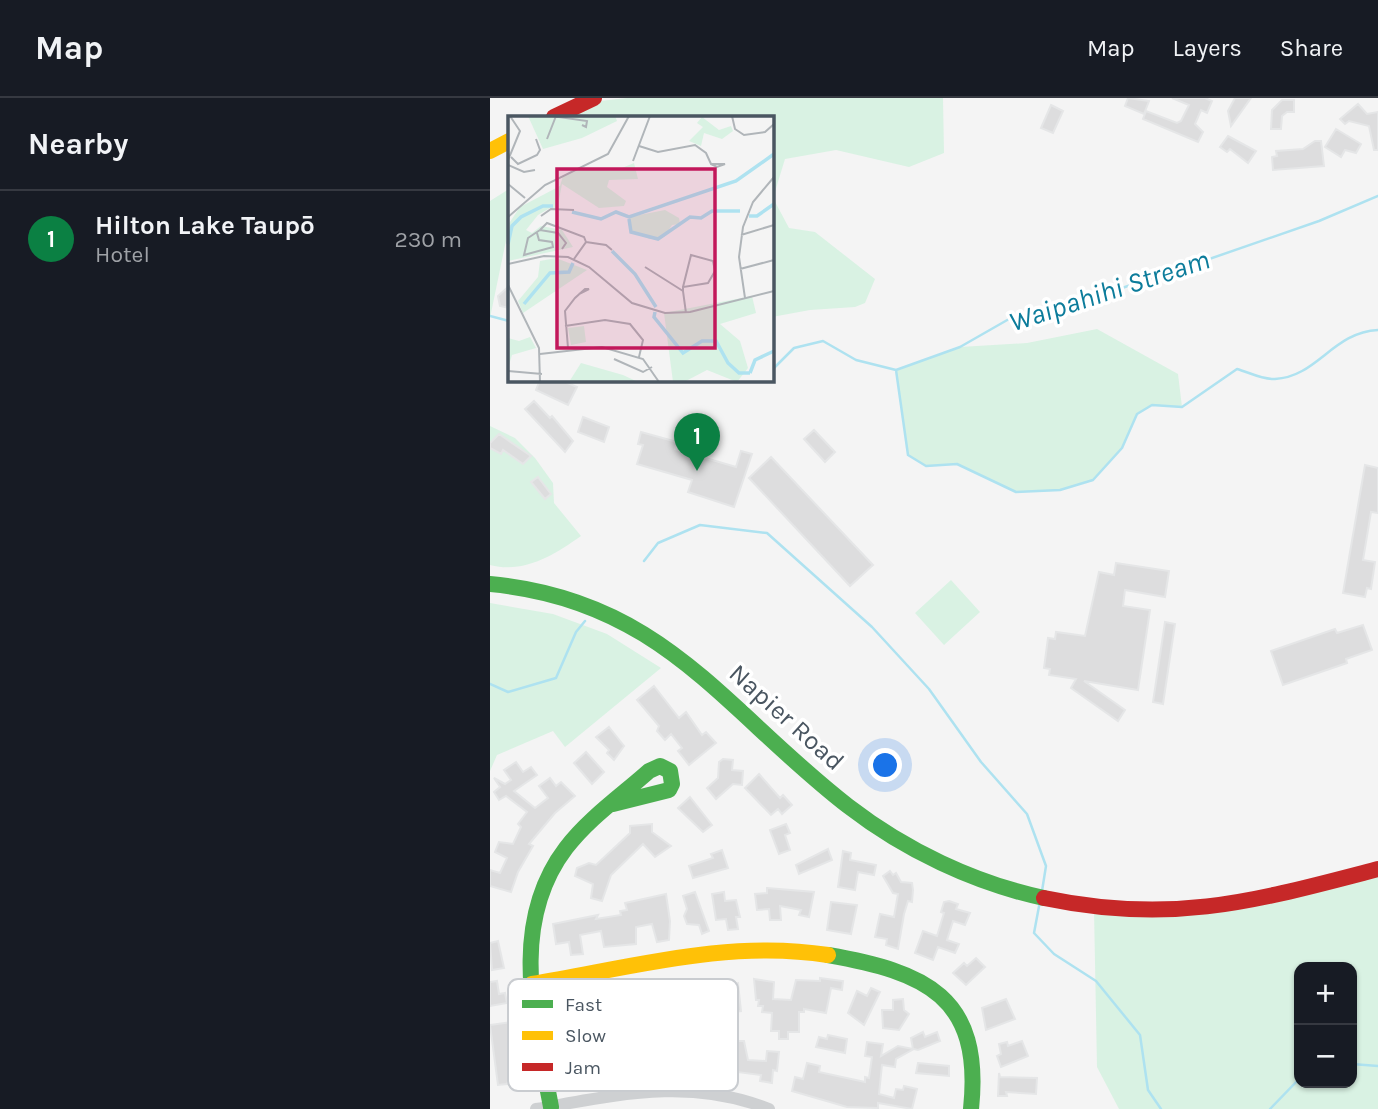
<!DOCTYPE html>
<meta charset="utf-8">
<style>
body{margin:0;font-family:Karla,sans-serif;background:#242831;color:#f1f3f6}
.controls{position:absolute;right:21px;bottom:21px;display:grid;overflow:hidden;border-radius:14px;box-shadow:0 2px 5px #0004}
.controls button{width:63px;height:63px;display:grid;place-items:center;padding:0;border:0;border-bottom:2px solid #363941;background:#171b24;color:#f1f3f6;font:35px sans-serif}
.you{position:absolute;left:396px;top:668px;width:24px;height:24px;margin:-18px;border:5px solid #fff;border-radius:50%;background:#1a73e8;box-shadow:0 0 0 10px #1a73e833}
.badge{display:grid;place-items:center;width:46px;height:46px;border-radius:50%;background:#0b8043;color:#fff;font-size:23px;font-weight:700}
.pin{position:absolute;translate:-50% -58px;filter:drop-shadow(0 2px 4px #0008)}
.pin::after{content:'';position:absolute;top:37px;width:24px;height:21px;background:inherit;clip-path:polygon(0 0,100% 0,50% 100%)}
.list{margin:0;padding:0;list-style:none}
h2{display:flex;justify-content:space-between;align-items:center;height:91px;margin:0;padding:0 28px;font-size:30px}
h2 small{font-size:23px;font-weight:400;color:#9ea1a6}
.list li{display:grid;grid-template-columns:46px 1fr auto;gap:21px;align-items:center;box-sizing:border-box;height:98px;padding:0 28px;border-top:2px solid #363941}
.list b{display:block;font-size:26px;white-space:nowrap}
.list p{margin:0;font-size:23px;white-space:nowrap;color:#9ea1a6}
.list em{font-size:23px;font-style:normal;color:#9ea1a6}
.map{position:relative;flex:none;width:888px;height:1011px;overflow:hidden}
header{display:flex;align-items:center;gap:42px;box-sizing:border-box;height:98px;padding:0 35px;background:#171b24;border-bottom:2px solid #363941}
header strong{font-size:33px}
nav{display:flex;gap:38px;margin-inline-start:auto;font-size:24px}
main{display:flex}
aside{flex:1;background:#171b24}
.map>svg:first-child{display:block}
.green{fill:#d9f2e3;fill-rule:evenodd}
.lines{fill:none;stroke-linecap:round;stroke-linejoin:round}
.stream{stroke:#aee2f0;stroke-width:2.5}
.building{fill:#ddddde;stroke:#e5e6e7;stroke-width:2}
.street{stroke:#ced0d2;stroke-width:12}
.fast{stroke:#4caf50;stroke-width:16}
.slow{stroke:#ffc107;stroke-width:16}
.jam{stroke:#c62828;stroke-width:16}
.labels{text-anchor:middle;stroke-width:7;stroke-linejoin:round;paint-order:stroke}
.street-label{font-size:26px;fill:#4a5661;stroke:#fff}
.water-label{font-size:28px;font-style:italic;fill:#0c7c9b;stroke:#fff}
.inset-river{fill:none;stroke:#aee2f0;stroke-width:3.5}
.inset-road{fill:none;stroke:#b0b5b9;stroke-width:2}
.view{fill:#c2185b;fill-opacity:0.15;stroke:#c2185b;stroke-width:3.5}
.inset-edge{fill:none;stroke:#4a5661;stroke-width:3.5}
.key{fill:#fff;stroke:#c9ccd0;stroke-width:2}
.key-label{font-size:19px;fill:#4a5661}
</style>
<header>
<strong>Map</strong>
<nav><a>Map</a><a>Layers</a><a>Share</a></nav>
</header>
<main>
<aside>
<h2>Nearby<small></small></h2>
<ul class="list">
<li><span class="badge">1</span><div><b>Hilton Lake Taupō</b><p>Hotel</p></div><em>230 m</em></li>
</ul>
</aside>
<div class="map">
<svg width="888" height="1011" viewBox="0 0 888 1011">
<rect width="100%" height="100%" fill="#f4f4f4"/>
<!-- green -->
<path class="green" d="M 137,0 L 453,0 L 454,55 L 419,69 L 346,52 L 295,61 L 283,100 L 299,130 L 325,134 L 385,181 L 375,205 L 365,209 L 320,212 L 282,219 L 282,19 L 63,19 L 101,4 Z
M 19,91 L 19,128 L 0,220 L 0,103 Z
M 607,231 L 688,276 L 692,309 L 662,307 L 647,316 L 632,350 L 603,382 L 570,392 L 526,394 L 467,366 L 436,368 L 418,357 L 406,272 L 470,249 L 537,245 Z
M 0,328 L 25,340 L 45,360 L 63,385 L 64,405 L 91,438 C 64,457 34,476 0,467 Z
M 461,482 L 490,514 L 454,547 L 425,515 Z
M 0,505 L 63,516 L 117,536 L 171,570 L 75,649 L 63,633 L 7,657 L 0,673 Z
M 888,771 L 888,1011 L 629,1011 L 607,969 L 604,812 L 726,809 ZM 809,869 L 862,869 L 862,985 L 809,985 Z"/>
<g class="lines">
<!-- stream -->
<path class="stream" d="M 0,218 L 19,223
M 282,272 L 304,250 L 333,243 L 366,262 L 406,272 L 470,249 L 526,217 L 574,209 L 699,168 L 829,123 L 888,98
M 406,272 L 418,357 L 436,368 L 467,366 L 526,394 L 570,392 L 603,382 L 632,350 L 647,316 L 662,307 L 692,309 L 747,271 C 758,274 773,282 785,281 C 827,279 843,234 888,232
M 154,463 L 168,445 L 210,427 L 277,435 L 382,529 L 439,591 L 491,664 L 537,716 L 556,768 L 552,793
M 0,586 L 18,594 L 66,580 L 86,534 L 95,523
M 550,803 L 544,835 L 564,856 L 606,883 L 650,937 L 658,992 L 671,1011
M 862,966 L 888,968
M 780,1011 L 809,981"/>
</g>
<!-- building -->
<path class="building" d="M 638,0 L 659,3 L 654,16 L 635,8 Z
M 682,0 L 715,0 L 722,3 L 717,15 L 711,12 L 705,26 L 713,34 L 708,44 L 653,21 L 656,13 L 687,25 L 691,23 L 699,7 Z
M 745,0 L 761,0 L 741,28 L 738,13 Z
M 792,2 L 804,2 L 804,14 L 797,14 L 792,18 L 791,31 L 781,31 L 782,12 Z
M 868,6 L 877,16 L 888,14 L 888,52 L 884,52 L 879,28 L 859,23 L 855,26 L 850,21 Z
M 561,7 L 573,13 L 563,35 L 551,30 Z
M 846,31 L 871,46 L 866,55 L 855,52 L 851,59 L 835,49 Z
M 738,38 L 766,53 L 758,65 L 740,51 L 737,54 L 730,49 Z
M 825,43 L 831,43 L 834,68 L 783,72 L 782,59 L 787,58 L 786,53 L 813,51 Z
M 19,188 L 19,210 L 10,208 L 8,198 Z
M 50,282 L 71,282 L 87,289 L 78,307 L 46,292 Z
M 44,303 L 60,320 L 62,318 L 83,343 L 75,354 L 35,311 Z
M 93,319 L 119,329 L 114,344 L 88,334 Z
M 324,332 L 345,354 L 335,364 L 314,341 Z
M 151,334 L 187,344 L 185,351 L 246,369 L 251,353 L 262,356 L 244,409 L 198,394 L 202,382 L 147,366 L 153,347 L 148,346 Z
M 9,336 L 41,358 L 33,366 L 13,352 L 11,356 L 0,350 L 0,345 Z
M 281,359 L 383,467 L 360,488 L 259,380 Z
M 875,367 L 888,370 L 888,415 L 881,414 L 873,462 L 885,464 L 881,491 L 877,490 L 875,499 L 853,495 Z
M 48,379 L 61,396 L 55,401 L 41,384 Z
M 626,465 L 679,473 L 675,499 L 635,492 L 633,508 L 660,512 L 648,592 L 594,583 L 635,612 L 628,623 L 581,590 L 586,581 L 559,577 L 560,571 L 554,570 L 558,540 L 565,541 L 566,534 L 595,538 L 609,474 L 624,477 Z
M 675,524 L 685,526 L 673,606 L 663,604 Z
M 873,527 L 882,552 L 856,561 L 857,565 L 793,587 L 781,553 L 845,531 L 847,535 Z
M 164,588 L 189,620 L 196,614 L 212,637 L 216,634 L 226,645 L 199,667 L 188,653 L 192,650 L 181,636 L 175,642 L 167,633 L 169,628 L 147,602 Z
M 119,629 L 134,648 L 124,662 L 117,655 L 119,652 L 106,639 Z
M 96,654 L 114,674 L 102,686 L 84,665 Z
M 233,661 L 243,662 L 242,672 L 253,673 L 252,687 L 243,686 L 226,701 L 217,690 L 228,680 L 229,664 Z
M 26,664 L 33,674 L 41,669 L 47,677 L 24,693 L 45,710 L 58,700 L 49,688 L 60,680 L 66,688 L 71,684 L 85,698 L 65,715 L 39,746 L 43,748 L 28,774 L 21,794 L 0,788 L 0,772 L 10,775 L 17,760 L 5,754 L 9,744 L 23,746 L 31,729 L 28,726 L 37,714 L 16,698 L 9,702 L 4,694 L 10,689 L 4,680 L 15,686 L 21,682 L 14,672 Z
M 269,676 L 290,700 L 293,697 L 302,707 L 292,716 L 288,711 L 281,717 L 255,690 Z
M 200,699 L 222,727 L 213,734 L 188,710 Z
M 162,726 L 162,734 L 181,748 L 165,759 L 153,746 L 121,777 L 112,803 L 101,800 L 103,786 L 85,778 L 87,770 L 99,765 L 106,767 L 140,735 L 140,728 Z
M 296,726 L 300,735 L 295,737 L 300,752 L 289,756 L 280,732 Z
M 338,751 L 342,762 L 309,776 L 306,767 Z
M 232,752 L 238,770 L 203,780 L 199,768 L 223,760 L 221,756 Z
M 353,753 L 361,755 L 360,762 L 386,767 L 384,777 L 368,774 L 365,792 L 348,789 Z
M 400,773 L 403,777 L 406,775 L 411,784 L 422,785 L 423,792 L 422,804 L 418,803 L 414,816 L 408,851 L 396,847 L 397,841 L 385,839 L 390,816 L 404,819 L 408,796 L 403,795 L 393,778 Z
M 277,790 L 324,794 L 319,819 L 309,817 L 311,812 L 290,808 L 291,822 L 280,822 L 279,811 L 267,812 L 265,796 L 277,795 Z
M 205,794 L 219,833 L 212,836 L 209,827 L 197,826 L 194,818 L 197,811 L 193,798 Z
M 234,794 L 235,803 L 246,802 L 250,819 L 246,819 L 248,831 L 238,832 L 236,821 L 226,822 L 222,796 Z
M 176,796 L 180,823 L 179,842 L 167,844 L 162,826 L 146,829 L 146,846 L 114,849 L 111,833 L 90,837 L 93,856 L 81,857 L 79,844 L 66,846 L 63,826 L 108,817 L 106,821 L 131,817 L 130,813 L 137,812 L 135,805 Z
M 459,803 L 468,806 L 466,811 L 480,815 L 475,827 L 463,823 L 457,842 L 469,846 L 465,855 L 448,849 L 443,862 L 425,855 L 433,833 L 447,838 L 454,815 L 451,814 L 454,804 Z
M 341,804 L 367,807 L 361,836 L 337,832 Z
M 8,843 L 14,870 L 2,872 L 0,845 Z
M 486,860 L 495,869 L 476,887 L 463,875 L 474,865 L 477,868 Z
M 330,880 L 353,883 L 352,892 L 341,890 L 336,915 L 314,911 L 314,914 L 309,914 L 309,934 L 298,934 L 298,941 L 289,941 L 289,933 L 281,933 L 282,915 L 272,914 L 273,908 L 268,908 L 269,902 L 266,902 L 264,881 L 284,884 L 283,901 L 301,902 L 306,882 L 330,883 Z
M 214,881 L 215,912 L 204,914 L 203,905 L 195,907 L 193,897 L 207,892 L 205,882 Z
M 7,883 L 9,896 L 15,895 L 17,905 L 0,908 L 0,884 Z
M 248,885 L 251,913 L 232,915 L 231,906 L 237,906 L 238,888 Z
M 381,890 L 390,894 L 374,927 L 358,915 L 367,893 L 377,898 Z
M 413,901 L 414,912 L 419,916 L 409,932 L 393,930 L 392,912 L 403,912 L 403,902 Z
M 516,901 L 525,921 L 496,932 L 492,910 Z
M 22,924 L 27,950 L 21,951 L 28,977 L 20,978 L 17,986 L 8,987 L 0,927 Z
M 433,934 L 435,939 L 447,934 L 450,943 L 428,952 L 424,951 L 406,961 L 405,969 L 392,967 L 389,996 L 404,1000 L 406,991 L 413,992 L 414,988 L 427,991 L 422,1011 L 388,1005 L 388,1010 L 357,1009 L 302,993 L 305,979 L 313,981 L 317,965 L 330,968 L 329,974 L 375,984 L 375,979 L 379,980 L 382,959 L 375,958 L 377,944 L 393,946 L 391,958 L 408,948 L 423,951 L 421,940 Z
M 338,937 L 357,941 L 355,955 L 326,949 L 329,939 L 337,941 Z
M 246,943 L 254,943 L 258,962 L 276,963 L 277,953 L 289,954 L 287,973 L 283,972 L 282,985 L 270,983 L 271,977 L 239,973 L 241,949 L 245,950 Z
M 532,943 L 538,958 L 511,969 L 507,958 L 511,956 L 509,946 L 517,944 L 518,948 Z
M 428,965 L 459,968 L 459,978 L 426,975 Z
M 509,975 L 510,979 L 547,980 L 546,996 L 516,994 L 517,998 L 508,998 Z"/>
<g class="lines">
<!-- street -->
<path class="street" d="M 46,1011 C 127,997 199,979 279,1011"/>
<!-- fast -->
<path class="fast" d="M 0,486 C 173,502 234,612 358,708 C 415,752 484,785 554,800
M 338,857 C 435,874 493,898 481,1011
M 61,1009 C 45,923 18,826 76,750 C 99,720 131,698 159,673 L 170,668 L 180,673 L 182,686 L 179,692 L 123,706"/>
<!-- slow -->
<path class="slow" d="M 0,53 L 19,43
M 42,886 C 139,870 239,841 338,857"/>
<!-- jam -->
<path class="jam" d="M 64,19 L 104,0
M 554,800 C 683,827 765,803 888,771"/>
</g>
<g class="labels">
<!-- street labels -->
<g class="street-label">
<text transform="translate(297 619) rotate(42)" y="9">Napier Road</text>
</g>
<!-- water labels -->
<g class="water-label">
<text transform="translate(619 192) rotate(-18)" y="10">Waipahihi Stream</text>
</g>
</g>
<!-- overview -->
<g transform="translate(18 18)">
<rect width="266" height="266" fill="#f4f4f4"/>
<path d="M 20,0 L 107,0 L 109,5 L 74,22 L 35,33 ZM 194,1 L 211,14 L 223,10 L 225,15 L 214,23 L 196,17 L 193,30 L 181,25 L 195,11 L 189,7 ZM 126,47 L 130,63 L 101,64 L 99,71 L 118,85 L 116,90 L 91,92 L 54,68 L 49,94 L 42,92 L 30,99 L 18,114 L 24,117 L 33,110 L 54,114 L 65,131 L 0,145 L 0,109 L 12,91 L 52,70 L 55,60 L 67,54 L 109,54 ZM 157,94 L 171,102 L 172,108 L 164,109 L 156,121 L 142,123 L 123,116 L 121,101 ZM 48,142 L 79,154 L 15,197 L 10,185 L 30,161 L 32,145 ZM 244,180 L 248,197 L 212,208 L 232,225 L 240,252 L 229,266 L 199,254 L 176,266 L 165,266 L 156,197 ZM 76,210 L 78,226 L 63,229 L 60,212 ZM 22,221 L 28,232 L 4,239 L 0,252 L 0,222 L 11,225 ZM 73,247 L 115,259 L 130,266 L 61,266 Z" fill="#d9f2e3"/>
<path class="inset-river" d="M 64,96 L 93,103 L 108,96 L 121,101 L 228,65 L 266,38M 241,100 L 249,100 L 266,88M 121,103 L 123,116 L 150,123 L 182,101 L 193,102 L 204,95 L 232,95M 0,128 L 4,110 L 13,101 L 35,90 L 45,90M 104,135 L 127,158 L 148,191M 16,188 L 42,157 L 61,156 L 65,147M 147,196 L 146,201 L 175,237 L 194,225 L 208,225 L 220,247 L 231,257 L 242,257M 242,257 L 247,244 L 266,235"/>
<path class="inset-road" d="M 44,0 L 79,5 L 78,11 L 74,9M 224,0 L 227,13 L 236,19 L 257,16 L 266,8M 39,23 L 48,0M 131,30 L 150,36 L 187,29 L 198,37 L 203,48 L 217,48 L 209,51 L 203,48M 3,41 L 10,48 L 29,39 L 32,34 L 28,23M 0,44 L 12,15 L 2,0M 125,45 L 142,0M 0,49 L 16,56 L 27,54M 0,68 L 17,82M 33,100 L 43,93 L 66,94M 0,101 L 37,69 L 100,38 L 121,0M 32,114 L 39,107 L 76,121 L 78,126 L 66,143M 29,117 L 31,124 L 44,126 L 45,131 L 16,139 L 20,122 L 32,114 L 50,117 L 58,127 L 54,133M 233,119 L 266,109M 78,126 L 98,129 L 104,134M 0,148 L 36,140 L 60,141 L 81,151 L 124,187 L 157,197 L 182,196 L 266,175M 137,151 L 175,175 L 178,197M 232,153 L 266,144M 0,169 L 31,232 L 32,266M 175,175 L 175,171 L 200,167 L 207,155 L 205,145 L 183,139 L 175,171M 237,182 L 231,141 L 235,111 L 245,86 L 266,61M 57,210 L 97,204 L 122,208 L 135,224 L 131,241M 60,232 L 57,195 L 67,182 L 77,173 L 81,173 L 71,178M 32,238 L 94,231 L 135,243 L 151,266M 106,243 L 135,256 L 144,251M 0,255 L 34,258"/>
<path class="view" d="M 49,53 L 207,53 L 207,232 L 49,232 Z"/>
<rect width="266" height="266" class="inset-edge"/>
</g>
<!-- legend -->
<rect x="18" y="881" width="230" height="112" rx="10" class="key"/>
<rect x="32" y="902" width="31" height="8" fill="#4caf50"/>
<rect x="32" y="933" width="31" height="9" fill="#ffc107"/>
<rect x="32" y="965" width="31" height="8" fill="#c62828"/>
<g class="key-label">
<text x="75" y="913">Fast</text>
<text x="75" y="944">Slow</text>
<text x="75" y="976">Jam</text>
</g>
</svg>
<div class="controls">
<button>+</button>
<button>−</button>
</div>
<div class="you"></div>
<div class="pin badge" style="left:207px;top:373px">1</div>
</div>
</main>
